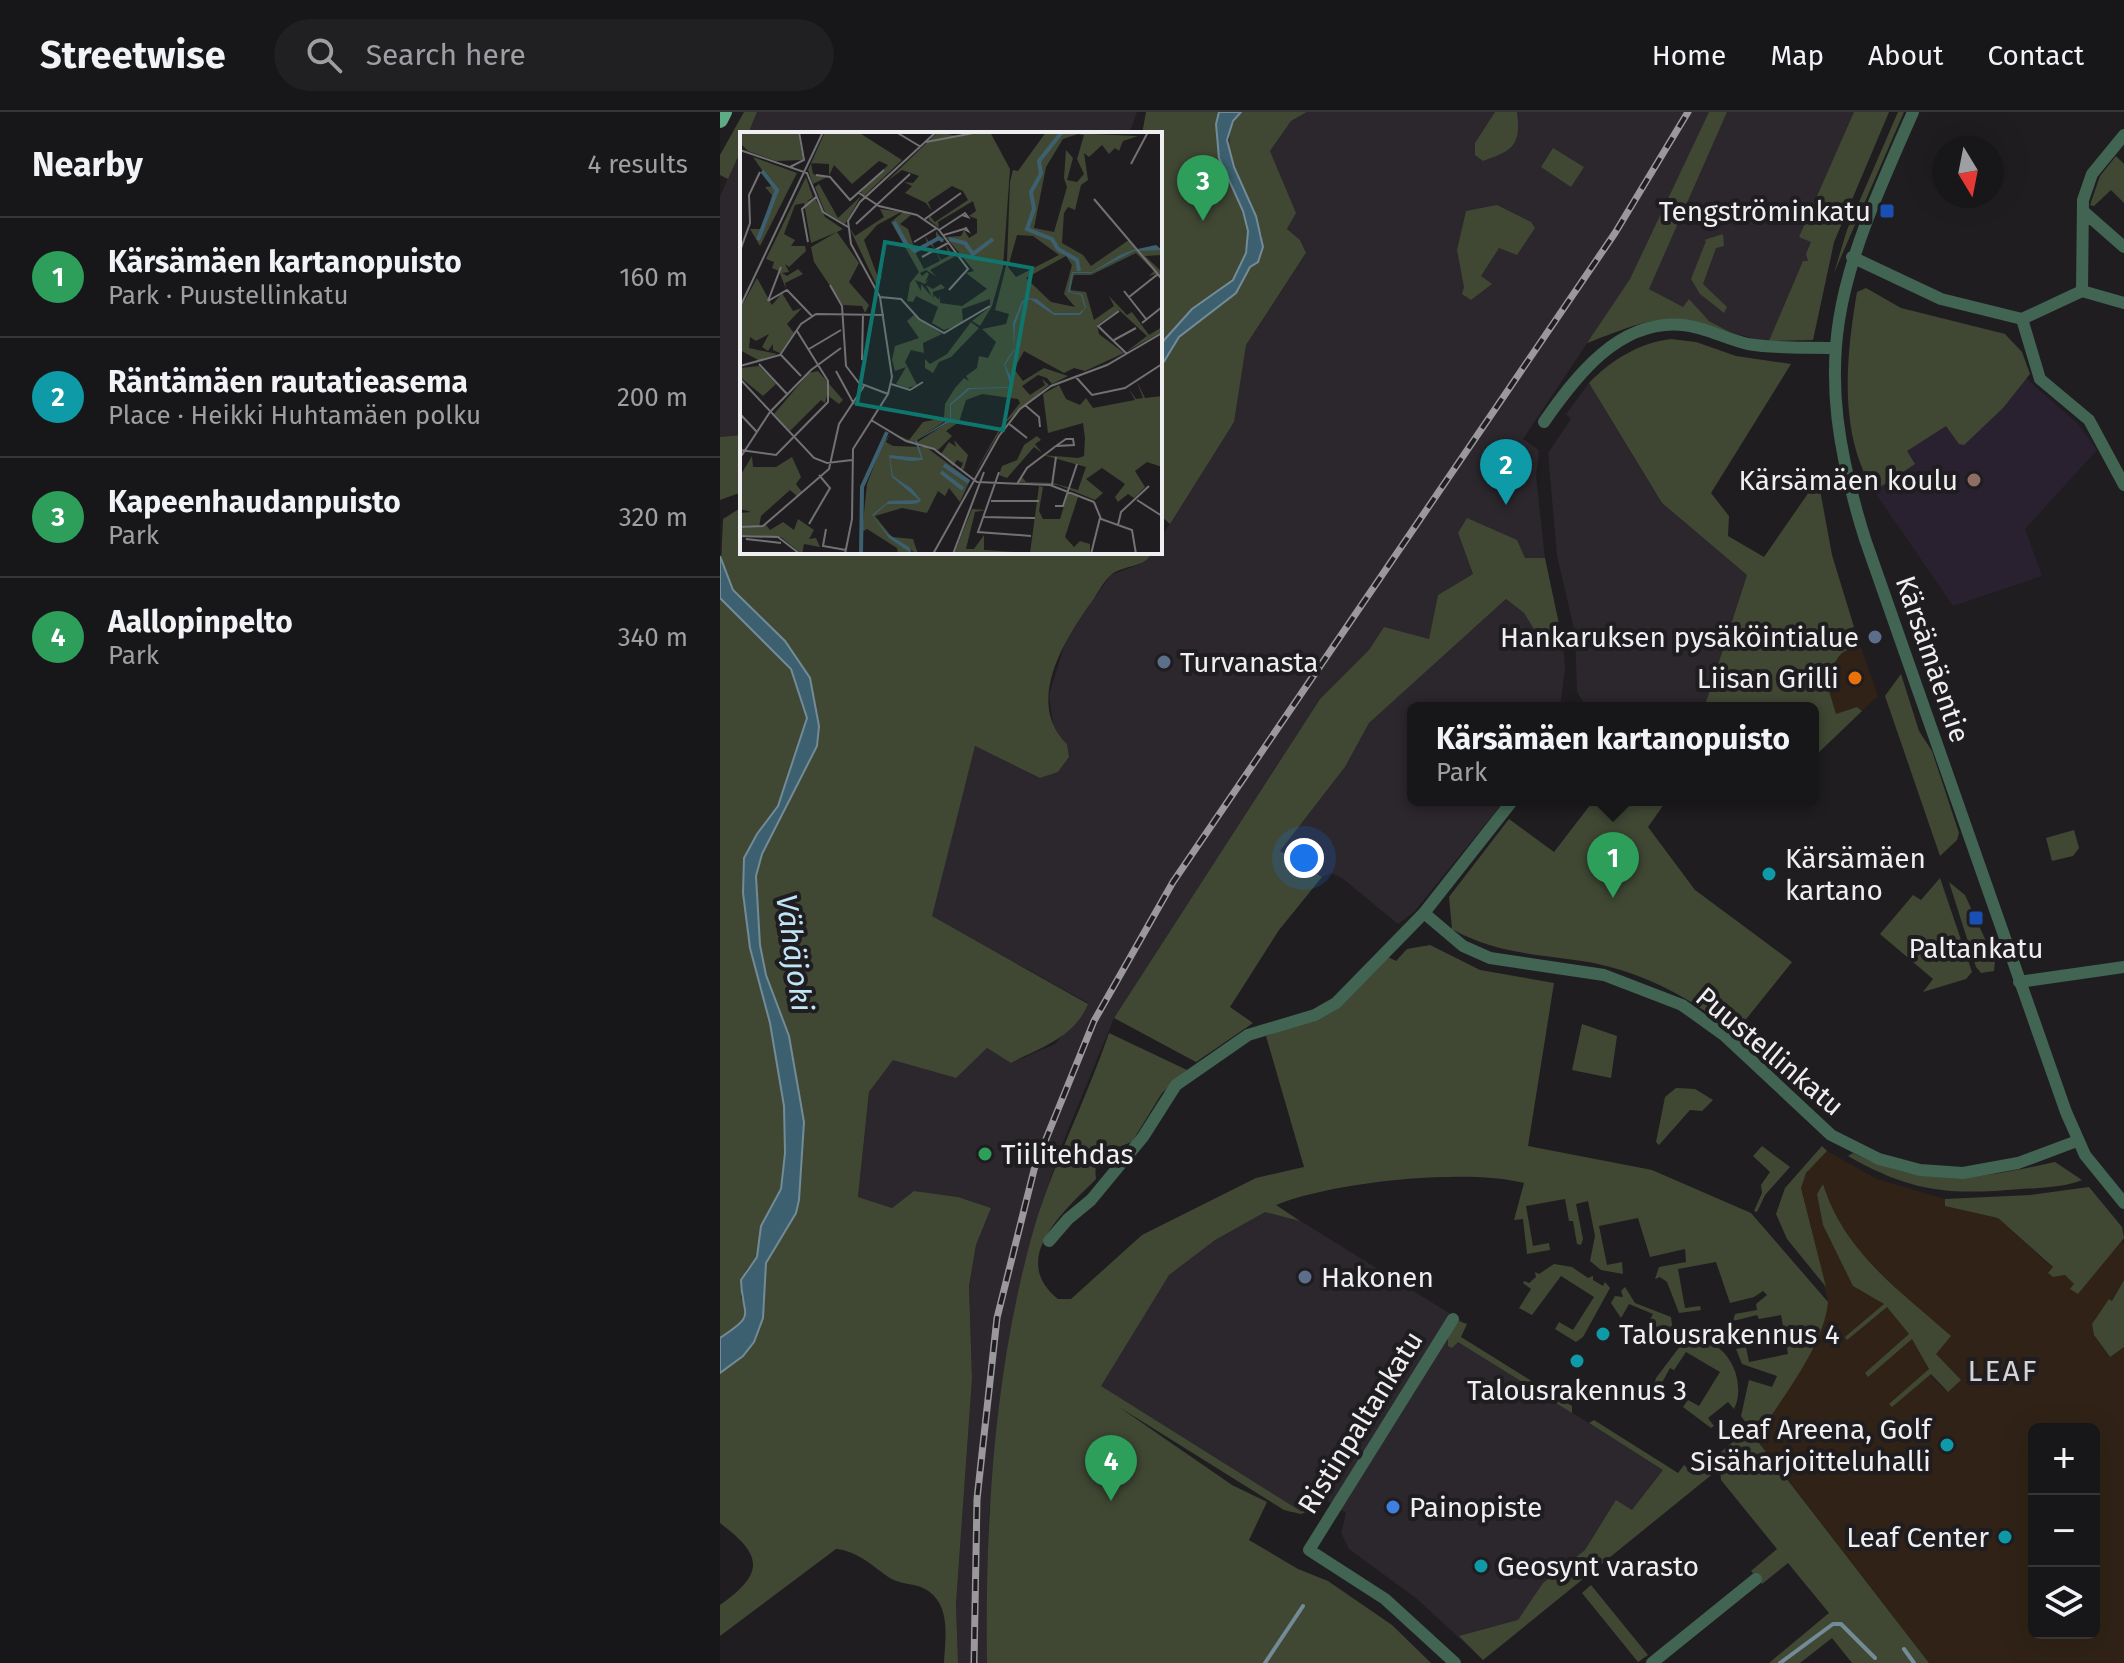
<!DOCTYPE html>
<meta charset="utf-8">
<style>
body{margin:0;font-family:"Fira Sans",sans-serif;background:#201f21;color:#f1f3f6}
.controls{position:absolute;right:24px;bottom:24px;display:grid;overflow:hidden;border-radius:12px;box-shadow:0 8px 32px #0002}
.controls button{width:72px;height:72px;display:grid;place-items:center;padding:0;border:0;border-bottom:2px solid #363537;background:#171618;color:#f1f3f6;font:40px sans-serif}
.compass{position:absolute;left:1212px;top:24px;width:72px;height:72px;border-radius:50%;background:#171618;box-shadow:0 8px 32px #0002;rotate:170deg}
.you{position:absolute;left:584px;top:746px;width:28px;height:28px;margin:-20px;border:6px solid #fff;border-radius:50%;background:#1a73e8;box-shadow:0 0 0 12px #1a73e833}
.badge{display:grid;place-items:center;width:52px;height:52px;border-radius:50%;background:#54cdc8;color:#fff;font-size:26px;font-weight:700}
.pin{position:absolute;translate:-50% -66px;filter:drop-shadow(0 2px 4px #0008)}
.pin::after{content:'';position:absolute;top:42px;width:28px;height:24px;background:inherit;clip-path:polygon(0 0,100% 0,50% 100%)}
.popup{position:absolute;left:687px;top:590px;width:412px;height:104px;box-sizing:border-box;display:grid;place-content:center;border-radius:12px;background:#171618;filter:drop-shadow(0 2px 6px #0005);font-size:26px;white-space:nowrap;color:#9e9fa2}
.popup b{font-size:30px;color:#f1f3f6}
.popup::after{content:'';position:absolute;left:50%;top:100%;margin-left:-16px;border:16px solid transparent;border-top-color:#171618}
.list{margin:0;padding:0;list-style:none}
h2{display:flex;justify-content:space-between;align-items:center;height:104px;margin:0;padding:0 32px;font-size:34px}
h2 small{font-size:26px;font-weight:400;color:#9e9fa2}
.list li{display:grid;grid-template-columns:52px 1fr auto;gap:24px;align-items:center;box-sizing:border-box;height:120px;padding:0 32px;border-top:2px solid #363537}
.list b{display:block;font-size:30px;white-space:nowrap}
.list p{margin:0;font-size:26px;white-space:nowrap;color:#9e9fa2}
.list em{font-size:26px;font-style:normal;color:#9e9fa2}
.icon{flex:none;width:44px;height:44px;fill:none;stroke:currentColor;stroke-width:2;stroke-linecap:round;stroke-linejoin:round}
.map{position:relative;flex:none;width:1404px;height:1551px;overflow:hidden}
header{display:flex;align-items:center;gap:48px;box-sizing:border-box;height:112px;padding:0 40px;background:#171618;border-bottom:2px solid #363537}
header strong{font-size:38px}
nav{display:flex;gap:44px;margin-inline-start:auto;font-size:28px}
.search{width:560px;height:72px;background:#201f21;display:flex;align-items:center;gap:20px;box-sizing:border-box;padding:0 28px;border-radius:44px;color:#9e9fa2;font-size:30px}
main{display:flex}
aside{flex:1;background:#171618}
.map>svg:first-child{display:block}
.commercial{fill:#302216;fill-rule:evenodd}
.built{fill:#2c262d}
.education{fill:#2a2130}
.green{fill:#404834}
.water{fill:#3d6070;stroke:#728b96;stroke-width:2}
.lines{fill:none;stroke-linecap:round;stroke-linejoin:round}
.stream{stroke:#728b96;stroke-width:4}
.minor{stroke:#416453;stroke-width:12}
.major{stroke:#5faa87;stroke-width:16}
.rail-casing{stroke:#9a989b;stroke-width:7}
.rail{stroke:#1f1d20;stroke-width:4;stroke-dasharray:12;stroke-linecap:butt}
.transit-dot{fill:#1a4fb4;stroke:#1f1d20;stroke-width:3}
.education-dot{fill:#8d6e63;stroke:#1f1d20;stroke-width:3}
.service-dot{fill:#5c6f8a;stroke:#1f1d20;stroke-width:3}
.food-dot{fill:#e8710a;stroke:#1f1d20;stroke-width:3}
.culture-dot{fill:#0f9aa8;stroke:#1f1d20;stroke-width:3}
.leisure-dot{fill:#2e9e5b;stroke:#1f1d20;stroke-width:3}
.shop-dot{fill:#3f7fe0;stroke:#1f1d20;stroke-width:3}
.labels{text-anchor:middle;stroke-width:8;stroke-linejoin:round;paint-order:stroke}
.poi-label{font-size:28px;fill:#efeef0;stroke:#1f1d20;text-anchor:start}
.street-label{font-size:28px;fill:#efeef0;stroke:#1f1d20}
.water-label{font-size:30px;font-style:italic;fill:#bfe5f7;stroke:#1f1d20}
.neighbourhood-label{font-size:30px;letter-spacing:2px;fill:#d4d2d5;stroke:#1f1d20}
.inset-river{fill:none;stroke:#3d6070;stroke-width:4}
.inset-road{fill:none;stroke:#727173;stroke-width:2}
.view{fill:#0f766e;fill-opacity:0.15;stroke:#0f766e;stroke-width:4}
.inset-edge{fill:none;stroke:#efeef0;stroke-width:4}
</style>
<header>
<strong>Streetwise</strong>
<div class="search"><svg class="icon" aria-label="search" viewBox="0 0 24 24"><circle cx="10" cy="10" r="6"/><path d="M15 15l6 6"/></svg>Search here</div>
<nav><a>Home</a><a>Map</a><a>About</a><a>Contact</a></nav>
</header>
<main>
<aside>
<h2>Nearby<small>4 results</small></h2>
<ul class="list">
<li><span class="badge" style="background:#2e9e5b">1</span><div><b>Kärsämäen kartanopuisto</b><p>Park · Puustellinkatu</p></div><em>160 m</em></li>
<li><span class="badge" style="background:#0f9aa8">2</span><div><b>Räntämäen rautatieasema</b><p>Place · Heikki Huhtamäen polku</p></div><em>200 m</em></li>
<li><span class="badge" style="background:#2e9e5b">3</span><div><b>Kapeenhaudanpuisto</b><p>Park</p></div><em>320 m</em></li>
<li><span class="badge" style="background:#2e9e5b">4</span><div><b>Aallopinpelto</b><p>Park</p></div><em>340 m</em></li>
</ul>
</aside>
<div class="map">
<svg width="1404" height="1551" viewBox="0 0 1404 1551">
<rect width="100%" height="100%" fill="#1f1d20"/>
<!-- commercial -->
<path class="commercial" d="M 1141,535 L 1158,584 L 1142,599 L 1137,595 L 1116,602 L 1104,561 L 1110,559 L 1123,539 Z
M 1107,1039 L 1157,1067 L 1225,1087 L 1225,1094 L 1278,1106 L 1333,1156 L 1329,1161 L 1333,1165 L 1344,1163 L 1355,1172 L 1358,1182 L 1401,1128 L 1404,1132 L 1404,1168 L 1392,1189 L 1390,1187 L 1372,1212 L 1374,1223 L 1389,1245 L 1404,1235 L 1404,1551 L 1209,1551 L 1036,1326 L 1098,1226 L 1108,1190 L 1081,1076 L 1086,1061 ZM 1103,1073 L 1113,1104 L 1132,1133 L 1176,1176 L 1215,1242 L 1227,1280 L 1212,1265 L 1198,1234 L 1171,1199 L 1154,1185 L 1138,1178 L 1097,1082 ZM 1314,1317 L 1374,1317 L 1374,1521 L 1314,1521 Z"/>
<!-- built -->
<path class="built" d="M 37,0 L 417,0 L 409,22 L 28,22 Z
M 587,0 L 1169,0 L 1114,130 L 1093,228 L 1042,229 L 1010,220 L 910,167 L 803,327 L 819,338 L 816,364 L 825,446 L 805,446 L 738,421 L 753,462 L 718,483 L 709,528 L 664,516 L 649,538 L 600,587 L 394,906 L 339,1040 L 311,1128 L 287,1246 L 269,1401 L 267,1551 L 238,1551 L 236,1492 L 252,1267 L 249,1174 L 256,1133 L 271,1096 L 238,1085 L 194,1079 L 172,1096 L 138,1085 L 149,980 L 173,947 L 235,966 L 267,936 L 291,951 L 335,932 L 368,891 L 211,804 L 255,634 L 320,666 L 338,660 L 349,645 L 347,632 L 334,619 L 329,583 L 347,524 L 391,463 L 420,452 L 432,440 L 440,440 L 440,427 L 513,310 L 526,233 L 586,142 L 580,128 L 567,117 L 575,101 L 550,39 L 571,9 Z
M 22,36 L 22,323 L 0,325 L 0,84 Z
M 869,271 L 942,391 L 1027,463 L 985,593 L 867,596 L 857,580 L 855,521 L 837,444 L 828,341 L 851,307 L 846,302 Z
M 786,487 L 804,501 L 826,537 L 843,531 L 845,556 L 840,596 L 693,596 L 693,688 L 785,688 L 694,800 L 678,812 L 622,766 L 611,761 L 602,765 L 560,739 L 625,655 L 649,611 Z
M 555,1093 L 745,1211 L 738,1229 L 974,1377 L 763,1548 L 697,1487 L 629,1437 L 621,1421 L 626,1401 L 606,1388 L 593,1400 L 569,1400 L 374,1279 L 469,1128 Z"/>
<!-- education -->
<path class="education" d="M 1305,249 L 1307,267 L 1358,312 L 1377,338 L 1305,417 L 1322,464 L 1233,494 L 1154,379 L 1160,375 L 1156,342 Z"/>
<!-- green -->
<path class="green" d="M 24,0 L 37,0 L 28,22 L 22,22 L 22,36 L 8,67 L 0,63 L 0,43 Z
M 426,0 L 499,0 L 496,13 L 499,46 L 523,99 L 528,119 L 526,141 L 513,168 L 484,188 L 440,234 L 440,22 L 422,22 Z
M 521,0 L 587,0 L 571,9 L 550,39 L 576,101 L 567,117 L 580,128 L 586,141 L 526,233 L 514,310 L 450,412 L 440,403 L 440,256 L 459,225 L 513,183 L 542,124 C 531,87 489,33 521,0 Z
M 775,0 L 797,0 C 801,33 794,38 763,49 L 755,43 L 755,31 Z
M 989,0 L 1007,0 L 929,177 L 963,195 L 969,187 L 989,209 L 1010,220 C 944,198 930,207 867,231 L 910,167 Z
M 1134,0 L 1169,0 L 1114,130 L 1093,228 L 1049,229 L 1083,149 L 1088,149 L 1086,142 L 1091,130 L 1079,125 Z
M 1178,0 L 1184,0 L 1114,161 L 1127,118 Z
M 833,36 L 864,55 L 851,75 L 821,55 Z
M 1396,44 L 1404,52 L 1404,91 L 1391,78 L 1374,94 L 1370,93 L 1380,64 Z
M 777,93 L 811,110 L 815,116 L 797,143 L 779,136 L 761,164 L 772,172 L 751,188 L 742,182 L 744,175 L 737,138 L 746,99 Z
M 1003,122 L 1004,134 L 996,136 L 983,172 L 1007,195 L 1004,201 L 980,182 L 971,167 L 986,129 L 984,128 Z
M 1146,176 L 1181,196 L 1285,222 L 1302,240 L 1310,262 L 1283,296 L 1244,333 L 1239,332 L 1226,314 L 1187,339 L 1195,352 L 1154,379 C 1118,322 1126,245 1137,180 Z
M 951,227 L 976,230 L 1016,244 L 1071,252 L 991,381 L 1009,404 L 1008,424 L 1044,445 L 1098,367 L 1112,443 L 1134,515 L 1125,518 L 1131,537 C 1115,540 1117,556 1104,562 L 1116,602 L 1137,595 L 1142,599 L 1093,646 L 1093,596 L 969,596 L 985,593 L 1027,463 L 942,391 L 869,271 C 891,248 919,231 951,227 Z
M 22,323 L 22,380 L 0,388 L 0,325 Z
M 22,395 L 22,440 L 432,440 C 425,457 404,452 391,463 C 384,469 378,480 373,488 C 345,526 304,591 347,632 L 349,645 L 338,660 L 320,666 L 255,634 L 212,804 L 368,892 C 354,926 321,935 291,951 L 267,936 L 236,966 L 173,948 L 149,980 L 138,1085 L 172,1096 L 194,1079 L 238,1085 L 271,1096 L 256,1133 L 249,1174 L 252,1267 L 236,1492 L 238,1551 L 224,1551 C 225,1526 232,1492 205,1477 C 195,1471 181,1473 170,1466 C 152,1454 138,1439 116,1437 L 0,1524 L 0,1493 C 47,1460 41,1442 0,1411 L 0,1261 L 23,1244 L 34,1230 L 43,1206 L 46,1150 L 76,1101 L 79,1088 L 84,1010 L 69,924 L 46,863 L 40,833 L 36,764 L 42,742 L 97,634 L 65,529 L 13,478 L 1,453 L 3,407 Z
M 747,406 L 797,428 L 805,446 L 825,446 L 843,531 L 826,537 L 804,501 L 786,487 L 649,611 L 625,655 L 560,739 L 602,765 L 559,818 L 510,895 L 533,911 L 476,950 L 394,906 L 600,587 L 649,538 L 664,515 L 709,527 L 718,483 L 753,462 L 738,421 Z
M 0,486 L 71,557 L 87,606 L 58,694 L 37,722 L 23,781 L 30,836 L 50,911 L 64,994 L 65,1041 L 61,1077 L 41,1114 L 37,1145 L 26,1158 L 21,1185 L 27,1197 L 25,1206 L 18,1217 L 0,1226 Z
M 1181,562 L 1199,619 L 1212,639 L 1239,721 L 1237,728 L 1220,744 L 1165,584 Z
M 874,688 L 947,688 L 928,715 L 975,778 L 1072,850 L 1015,921 C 970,885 920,858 862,849 C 816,842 774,841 732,817 L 729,785 L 789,707 L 834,740 Z
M 1354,718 L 1359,736 L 1353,744 L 1332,749 L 1326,726 Z
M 1220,766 L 1252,860 L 1246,867 L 1203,880 L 1213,867 L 1160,822 L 1193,783 L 1201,788 Z
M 1229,770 L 1245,783 L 1275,849 L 1274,859 L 1261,861 L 1256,855 Z
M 710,833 L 760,858 L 834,871 L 808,1034 L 932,1058 L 1031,1101 L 1108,1190 C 1104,1235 1060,1288 1036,1327 L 1209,1551 L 1132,1551 L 1112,1526 L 1080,1551 L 1049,1551 L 1109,1501 L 1068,1451 L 1042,1472 L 1031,1459 L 1057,1437 L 1001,1368 L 1000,1356 L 763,1548 L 739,1524 L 798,1508 L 823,1471 L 865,1438 L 896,1388 L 912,1398 L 943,1358 L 869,1311 L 874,1308 L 958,1361 L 964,1353 L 974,1362 L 1030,1316 L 1021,1304 L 1029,1268 L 1052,1275 L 1057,1264 L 1022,1252 L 1016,1237 L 1026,1235 L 1029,1250 L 1068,1242 L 1061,1203 L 1039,1207 L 1037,1203 L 1013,1209 L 1015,1202 L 1037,1198 L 1036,1192 L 1047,1183 L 1043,1179 L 1034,1185 L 1010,1191 L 996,1150 L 958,1157 L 965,1196 L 980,1194 L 981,1198 L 959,1201 L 947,1170 L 940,1165 L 935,1167 L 939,1155 L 966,1150 L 965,1137 L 930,1145 L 918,1106 L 879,1114 L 887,1153 L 902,1150 L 903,1162 L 881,1158 L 870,1149 L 875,1124 L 868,1089 L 856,1092 L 863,1127 L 861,1133 L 857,1132 L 853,1109 L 849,1109 L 845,1087 L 806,1094 L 813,1134 L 829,1131 L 830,1138 L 807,1142 L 803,1107 L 794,1108 L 804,1071 C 745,1056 612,1070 556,1093 L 580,1109 L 545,1100 L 495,1128 L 449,1163 L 381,1274 L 582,1400 L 590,1391 L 599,1395 L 581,1402 L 564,1398 L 399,1295 L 512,1373 L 547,1390 L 529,1428 L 578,1457 L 608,1469 L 672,1513 L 711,1551 L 267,1551 C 265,1410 274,1263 311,1127 C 331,1055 365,991 389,921 L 467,958 L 442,981 L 412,1030 C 392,1038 372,1039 376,1067 C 344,1099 288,1147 338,1187 L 351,1187 L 422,1123 L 536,1066 L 584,1055 L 546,924 L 580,912 L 668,845 L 676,849 L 687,837 Z
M 862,912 L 897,924 L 891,966 L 852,958 Z
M 956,976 L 975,977 L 993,988 L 982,999 L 970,998 L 939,1033 L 936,1030 L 945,985 Z
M 1042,1034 L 1070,1055 L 1045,1083 L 1037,1100 L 1034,1099 L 1042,1081 L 1041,1073 L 1050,1060 L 1033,1044 Z
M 1102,1034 L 1107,1039 L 1086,1061 L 1081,1076 L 1106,1175 L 1067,1127 L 1056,1102 L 1065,1076 Z
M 1133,1041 C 1207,1077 1258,1067 1335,1050 L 1362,1068 C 1346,1075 1320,1076 1301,1077 C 1229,1083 1193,1081 1128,1044 Z
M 1103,1072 C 1124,1140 1179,1178 1231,1224 L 1216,1242 L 1241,1268 L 1228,1280 L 1211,1262 L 1172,1295 L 1169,1292 L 1209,1257 L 1192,1227 L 1148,1265 L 1145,1261 L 1189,1222 L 1167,1195 L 1127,1228 L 1125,1225 L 1164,1192 L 1133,1174 L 1103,1113 L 1097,1082 Z
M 1369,1075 L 1402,1115 L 1404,1126 L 1358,1182 L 1350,1177 L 1354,1172 L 1345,1163 L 1333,1165 L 1328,1161 L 1333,1155 L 1278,1106 L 1225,1094 L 1225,1087 L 1311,1083 Z
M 834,1152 L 852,1155 L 868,1166 L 873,1164 L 873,1168 L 883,1174 L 885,1170 L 890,1176 L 863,1225 L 856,1230 L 835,1217 L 839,1210 L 853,1218 L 874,1185 L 841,1164 L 812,1203 L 799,1196 L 811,1177 L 803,1171 L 804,1169 L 809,1171 L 816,1165 L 815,1160 L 819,1162 Z
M 1404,1168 L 1404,1235 L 1390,1245 L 1374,1223 L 1372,1212 L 1389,1187 L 1392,1189 Z
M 905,1175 L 915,1191 L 951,1205 L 953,1220 L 949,1215 L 943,1219 L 929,1210 L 933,1202 L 909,1192 L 901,1206 L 891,1191 L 895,1184 L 903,1185 L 901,1179 Z
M 738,1209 L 747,1212 L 741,1225 L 852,1294 L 852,1301 L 738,1230 L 732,1236 L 728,1234 L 728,1224 Z
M 967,1225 C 974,1230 982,1229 991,1232 C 1014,1241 1025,1276 1014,1297 L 1008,1290 L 988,1306 L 994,1314 L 991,1316 L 963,1295 L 968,1288 L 979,1294 L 1000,1260 L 966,1240 L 954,1258 L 950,1256 L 938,1278 L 934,1273 L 936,1266 Z
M 871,1473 L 928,1543 L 918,1550 L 862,1481 Z"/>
<!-- water -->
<path class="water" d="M 499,0 L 521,0 L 513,9 L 507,28 L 514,55 L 536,104 L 543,135 L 538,150 L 530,155 L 516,181 L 459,225 L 440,256 L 440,234 L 446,226 L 472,197 L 513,168 L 526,141 L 528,119 L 523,99 L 499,46 L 496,12 Z
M 0,444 L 13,478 L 65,529 L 90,566 L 99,614 L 97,634 L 42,742 L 36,764 L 40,833 L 46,863 L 69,924 L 84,1010 L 79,1088 L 76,1101 L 46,1151 L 43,1206 L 34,1230 L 23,1244 L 0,1261 L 0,1226 C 38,1201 22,1206 21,1168 L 37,1145 L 41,1114 L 61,1077 L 65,1041 L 64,994 L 50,911 L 30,836 L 23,781 L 24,746 L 37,722 L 58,694 L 87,606 L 71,557 L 0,486 Z"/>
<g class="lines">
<!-- stream -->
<path class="stream" d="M 1184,1537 L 1194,1551
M 545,1551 L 583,1494
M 1060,1551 L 1113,1512 L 1121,1512 L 1155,1546"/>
<!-- minor -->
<path class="minor" d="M 1193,0 C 1118,169 1087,242 1145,427 L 1346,1000 L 1365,1043 L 1404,1091
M 1363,99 L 1404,135
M 1132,145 L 1221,187 L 1302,207 L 1362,179 L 1404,191
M 1362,179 L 1363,88 L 1372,62 L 1404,23
M 1302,207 L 1320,267 L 1369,308 L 1404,373
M 824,310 C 856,264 899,207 963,213 C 985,215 1006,227 1028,232 C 1056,237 1085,235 1114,236
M 704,801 L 793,688
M 1299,870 L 1404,855
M 329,1129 L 348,1107 L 371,1088 L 423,1025 L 456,973 L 528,923 L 595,903 L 616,891 L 704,801 L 743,834 L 770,846 L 884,863 L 962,893 L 1004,923 L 1111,1023 L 1159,1047 L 1200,1058 L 1243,1061 L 1298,1051 L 1357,1029
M 733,1207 L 589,1438 L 665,1487 L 735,1551
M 932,1551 L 1036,1467"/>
<!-- major -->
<path class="major" d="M 0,8 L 4,0"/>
<defs>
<path id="rail" d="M 254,1551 L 257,1387 L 277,1206 L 315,1054 L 374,909 L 453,770 L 895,121 L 968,0"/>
</defs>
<!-- rail casing -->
<use href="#rail" class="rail-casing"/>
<!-- rail -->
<use href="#rail" class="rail"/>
</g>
<!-- markers -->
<g class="transit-dot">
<rect x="1159" y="91" width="16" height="16" rx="4"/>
<rect x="1248" y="798" width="16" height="16" rx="4"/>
</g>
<circle class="education-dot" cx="1254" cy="368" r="8"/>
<g class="service-dot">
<circle cx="1155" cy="525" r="8"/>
<circle cx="444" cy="550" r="8"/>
<circle cx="585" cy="1165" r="8"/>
</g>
<circle class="food-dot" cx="1135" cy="566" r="8"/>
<g class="culture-dot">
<circle cx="1049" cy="762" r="8"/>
<circle cx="883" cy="1222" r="8"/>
<circle cx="857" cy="1249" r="8"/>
<circle cx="1227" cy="1333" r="8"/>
<circle cx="1285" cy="1425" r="8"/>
<circle cx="761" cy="1454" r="8"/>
</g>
<circle class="leisure-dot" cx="265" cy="1042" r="8"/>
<circle class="shop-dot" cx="673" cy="1395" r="8"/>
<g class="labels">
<!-- poi labels -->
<g class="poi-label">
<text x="1151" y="109" text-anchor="end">Tengströminkatu</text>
<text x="1238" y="378" text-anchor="end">Kärsämäen koulu</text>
<text x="1139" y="535" text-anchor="end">Hankaruksen pysäköintialue</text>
<text x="460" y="560">Turvanasta</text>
<text x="1119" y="576" text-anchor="end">Liisan Grilli</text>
<text x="1065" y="756">Kärsämäen<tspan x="1065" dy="32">kartano</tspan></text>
<text x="1256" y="846" text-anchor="middle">Paltankatu</text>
<text x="281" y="1052">Tiilitehdas</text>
<text x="601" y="1175">Hakonen</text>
<text x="899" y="1232">Talousrakennus 4</text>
<text x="857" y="1288" text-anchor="middle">Talousrakennus 3</text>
<text x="1211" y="1327" text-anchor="end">Leaf Areena, Golf<tspan x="1211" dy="32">Sisäharjoitteluhalli</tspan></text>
<text x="689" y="1405">Painopiste</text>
<text x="1269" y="1435" text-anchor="end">Leaf Center</text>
<text x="777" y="1464">Geosynt varasto</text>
</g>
<!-- street labels -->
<g class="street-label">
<text transform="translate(1213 547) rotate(71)" y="10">Kärsämäentie</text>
<text transform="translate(1050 939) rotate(40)" y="10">Puustellinkatu</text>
<text transform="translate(640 1310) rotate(-58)" y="10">Ristinpaltankatu</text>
</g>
<!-- water labels -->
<g class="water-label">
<text transform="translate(74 841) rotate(82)" y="10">Vähäjoki</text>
</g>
<!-- neighbourhood labels -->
<g class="neighbourhood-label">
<text x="1283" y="1269">LEAF</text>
</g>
</g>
<!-- overview -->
<g transform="translate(20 20)">
<rect width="422" height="422" fill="#1f1d20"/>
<path d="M 0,0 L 58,0 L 63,28 L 36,29 L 8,19 L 0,11 ZM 85,0 L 118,0 L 162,28 L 124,64 L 121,60 L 148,33 L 139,29 L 112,52 L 94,33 L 89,44 L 89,32 L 71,31 L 73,42 L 87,45 L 73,52 L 68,38 ZM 198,0 L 217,4 L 250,0 L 270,37 L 263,135 L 252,174 L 240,194 L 232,189 L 250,175 L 250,167 L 222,177 L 223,191 L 204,198 L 192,191 L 198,175 L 176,164 L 173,170 L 167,169 L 170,151 L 179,140 L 151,90 L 163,80 L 179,86 L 171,83 L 160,92 L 168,97 L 175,118 L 187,111 L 185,104 L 189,110 L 196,106 L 196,99 L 205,111 L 199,107 L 192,111 L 195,117 L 190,112 L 175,120 L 184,137 L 200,129 L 196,119 L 201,128 L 209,124 L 206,113 L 214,125 L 190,138 L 197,145 L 186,138 L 180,141 L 182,144 L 187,140 L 189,142 L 185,150 L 189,147 L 185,152 L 175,148 L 181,159 L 181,152 L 192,165 L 186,153 L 193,157 L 201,152 L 205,156 L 193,160 L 193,168 L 194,163 L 199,168 L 200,163 L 200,171 L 222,174 L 247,157 L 226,141 L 234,139 L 206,105 L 221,104 L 224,98 L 229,106 L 237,101 L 237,87 L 229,84 L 236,79 L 233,69 L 198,90 L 199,96 L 189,88 L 189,83 L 195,90 L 228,68 L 223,59 L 212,54 L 188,70 L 192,79 L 186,71 L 165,61 L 172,54 L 164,50 L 173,51 L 179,44 L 162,38 L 146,50 ZM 306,0 L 398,4 L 383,9 L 379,19 L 375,16 L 369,22 L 362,13 L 349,25 L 344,21 L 348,48 L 341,53 L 335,78 L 328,75 L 324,81 L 322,111 L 343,123 L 351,134 L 389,108 L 398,118 L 422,118 L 422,123 L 405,124 L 422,140 L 422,149 L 416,142 L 409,144 L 414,139 L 396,121 L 351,143 L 334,143 L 330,158 L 346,160 L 354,188 L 374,174 L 369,164 L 387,183 L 392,180 L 409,203 L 422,195 L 422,200 L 387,219 L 407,204 L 379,178 L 357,193 L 359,202 L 384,221 L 345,239 L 334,236 L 324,241 L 284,219 L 274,237 L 283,249 L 304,236 L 328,244 L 312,252 L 307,246 L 298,243 L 282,254 L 290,263 L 305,253 L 302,247 L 309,253 L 265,291 L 232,346 L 260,296 L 280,271 L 278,267 L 242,262 L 226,268 L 219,290 L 206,299 L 212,304 L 198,318 L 176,311 L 210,289 L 211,285 L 174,310 L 170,310 L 157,303 L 169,308 L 183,290 L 204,286 L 205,272 L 215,256 L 224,246 L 229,249 L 226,244 L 237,236 L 239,224 L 248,226 L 256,210 L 242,197 L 266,192 L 269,182 L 255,178 L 267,130 L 270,50 L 273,38 L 278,39 ZM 338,2 L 344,3 L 337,27 L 344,42 L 337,50 L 327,48 L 333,26 L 326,18 L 324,46 L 327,55 L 314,100 L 294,96 L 306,35 L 323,7 ZM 277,103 L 293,104 L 319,123 L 276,145 L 268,135 ZM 326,124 L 332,133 L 324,162 L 335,175 L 311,170 L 286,146 ZM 13,25 L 57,41 L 20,114 L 10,97 L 22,97 L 32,63 L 25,55 L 33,54 ZM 66,45 L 73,65 L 66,70 L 75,66 L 85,85 L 103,97 L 97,100 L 119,131 L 109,150 L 129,173 L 125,181 L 122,174 L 103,173 L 74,130 L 71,115 L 97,100 L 71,111 L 64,71 L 55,73 L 44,102 L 55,108 L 51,114 L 65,114 L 66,119 L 49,135 L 45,132 L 49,140 L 42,141 L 47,144 L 58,137 L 63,142 L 45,151 L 46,157 L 39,139 L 32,136 L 34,130 L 26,127 ZM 79,52 L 98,86 L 121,64 L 105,92 L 85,80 L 75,55 ZM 140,77 L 161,80 L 137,93 L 124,108 L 137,143 L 142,145 L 136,152 L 109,95 L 115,104 L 144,85 ZM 17,146 L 32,173 L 42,161 L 53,179 L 62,176 L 47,192 L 54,201 L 40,221 L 33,218 L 33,212 L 28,219 L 22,215 L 29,202 L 16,209 L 10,205 L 9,216 L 37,222 L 20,229 L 0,218 L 0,177 ZM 174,183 L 202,202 L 183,211 L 184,221 L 171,218 L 165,230 L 177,253 L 168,256 L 156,252 L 166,235 L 155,239 L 152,228 L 155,214 L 179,206 L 167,189 ZM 231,190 L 239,196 L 211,225 L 199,230 L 193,241 L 185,236 L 185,227 L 190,232 L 207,222 ZM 19,234 L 36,252 L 23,264 L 0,245 L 0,236 ZM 78,239 L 103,268 L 99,272 L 87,263 L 85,271 L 81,268 L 50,299 L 34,282 L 69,241 ZM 397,250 L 405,266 L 422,264 L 422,335 L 407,330 L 395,339 L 405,355 L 394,366 L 388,362 L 378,370 L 375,365 L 385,352 L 362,336 L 346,347 L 363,361 L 355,368 L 318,353 L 279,350 L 281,344 L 286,350 L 313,351 L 338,358 L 346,335 L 303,323 L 338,326 L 344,324 L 345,306 L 343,291 L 308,301 L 303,262 L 319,253 L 326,267 L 340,273 L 346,266 L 353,276 L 395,268 L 388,256 L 396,267 L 403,266 ZM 150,302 L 146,310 L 153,314 L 186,315 L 230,348 L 220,370 L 209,356 L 205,364 L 198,359 L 187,381 L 162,376 L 135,384 L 152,405 L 173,407 L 178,422 L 154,409 L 171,421 L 158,422 L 157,416 L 127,397 L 122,400 L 127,352 L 142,313 ZM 297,304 L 301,308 L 295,312 L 302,321 L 294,315 L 267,346 L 259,343 L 262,334 L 277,328 L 284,313 ZM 214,308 L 228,323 L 224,337 L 220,338 L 223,331 L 217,328 L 213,334 L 201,322 L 209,310 L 216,315 ZM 48,316 L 61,345 L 56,352 L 62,360 L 58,365 L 50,358 L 21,384 L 19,395 L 0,395 L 0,381 L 11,380 L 0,377 L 0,344 L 12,324 L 13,335 L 36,335 L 52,325 ZM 299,354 L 303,355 L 299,379 L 303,387 L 320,387 L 328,361 L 338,365 L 325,405 L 334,415 L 340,409 L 350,412 L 350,422 L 214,422 L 232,377 L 246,378 L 235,380 L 226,417 L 234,417 L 244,403 L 244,418 L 290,421 ZM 58,387 L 74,398 L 69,407 L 76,406 L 80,415 L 64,412 L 62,422 L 41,405 L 0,403 L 0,396 L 26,393 L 30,398 L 43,390 L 54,398 Z" fill="#404834" fill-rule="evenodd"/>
<path d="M 416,113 L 422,118 L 394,119 L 351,141 L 333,141 L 330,160 L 342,162 L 346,175 L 340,183 L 314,183 L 290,167 L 283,171 L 275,193 L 274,219 L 265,233 L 273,249 L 272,256 L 230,257 L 211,273 L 211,289 L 177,308 L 183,328 L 170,329 L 150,326 L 153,344 L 172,357 L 181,368 L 178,371 L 172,372 L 147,372 L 133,384 L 148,402 L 169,415 L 172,422 L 149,406 L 132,383 L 149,369 L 179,368 L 152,345 L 149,323 L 181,326 L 175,309 L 210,287 L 210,272 L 228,256 L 271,255 L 264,232 L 274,217 L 273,191 L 282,169 L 288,166 L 297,167 L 314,181 L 339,181 L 345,176 L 341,163 L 328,160 L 332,140 L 352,140 L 380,123 L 393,118 Z" fill="#3d6070"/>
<path class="inset-river" d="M 322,0 L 299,29 L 301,42 L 291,60 L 294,77 L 287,97 L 312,107 L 318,117 L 337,128 L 339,139M 154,90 L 168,115M 209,107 L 225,111 L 233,122 L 253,107M 18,108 L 37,58 L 22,39M 171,115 L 175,119 L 199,106 L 203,109M 204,333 L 229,350M 201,340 L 223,357M 121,422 L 122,355 L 147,300"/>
<path class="inset-road" d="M 156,0 L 181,15M 186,10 L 239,0M 0,18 L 67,41 L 83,80 L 108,95M 391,32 L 408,0M 50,35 L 64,28 L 59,0M 76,43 L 90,45 L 110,68 L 144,38M 119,61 L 139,74 L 177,83 L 199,98 L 228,137 L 209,158M 354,67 L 422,147M 185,87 L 221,61M 116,92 L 170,42M 199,98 L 222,83 L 225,81 L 228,85 L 222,83M 203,103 L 204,103 L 224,97 L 226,96 L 228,99 L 224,97M 68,110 L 62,77 L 76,65M 174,110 L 197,96M 0,119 L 10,91 L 9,63 L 20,40M 182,125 L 208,111M 90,153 L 102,174 L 106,234 L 119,251 L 148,262M 384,159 L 406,187M 140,165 L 161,167 L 179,187 L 204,201 L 250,174M 389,165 L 418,142M 28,169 L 47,158 L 72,184M 28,169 L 41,135M 0,175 L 83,0M 379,179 L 358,194 L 387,222M 402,191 L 422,175M 374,208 L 396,196M 69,217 L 101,198M 41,223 L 61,244M 122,228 L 123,182M 19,232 L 47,262M 0,234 L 40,223 L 61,192 L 76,182 L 144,183M 96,239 L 114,272M 335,244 L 352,263 L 385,256 L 422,232M 0,247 L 74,326 L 87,331 L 112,328M 151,252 L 170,258 L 183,250M 285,273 L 299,285 L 300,295M 0,282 L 17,300M 131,288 L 166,309 L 194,317 L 237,350 L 310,353 L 354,370M 268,291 L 287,306M 326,307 L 333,307 L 334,313 L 316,314 ZM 0,318 L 36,323 L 88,270 L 88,249 L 57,199M 0,326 L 30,280 L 71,238 L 101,216M 259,340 L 238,400 L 291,404M 277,352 L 287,336 L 316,314M 312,353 L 316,325M 397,368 L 422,384M 251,369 L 299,369M 354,370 L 361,387 L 392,398 L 396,422M 315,374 L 323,374 L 337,332M 244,385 L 295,386M 69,392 L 90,356 L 79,343M 378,393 L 381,380 L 409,354M 0,395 L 23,394 L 89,337 L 99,292 L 124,254M 86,397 L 83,414 L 106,418M 0,404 L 38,405 L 60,422M 6,407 L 41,411M 105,422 L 112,387 L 113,317 L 148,262 L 152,245 L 140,165 L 111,112 L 108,89 L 120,70 L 196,0M 193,422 L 259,304 L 280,277 L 311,254 L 367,233 L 422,201M 213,422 L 244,340M 351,422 L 360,386"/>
<path class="view" d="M 145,110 L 292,136 L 263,298 L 117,272 Z"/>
<rect width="422" height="422" class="inset-edge"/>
</g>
</svg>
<div class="controls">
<button>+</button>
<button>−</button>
<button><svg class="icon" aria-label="layers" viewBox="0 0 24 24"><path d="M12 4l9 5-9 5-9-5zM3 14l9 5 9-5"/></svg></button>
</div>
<svg class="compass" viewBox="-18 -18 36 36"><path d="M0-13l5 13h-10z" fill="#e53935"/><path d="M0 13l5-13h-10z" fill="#9e9fa2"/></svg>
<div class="you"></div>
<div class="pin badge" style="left:893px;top:786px;background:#2e9e5b">1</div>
<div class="popup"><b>Kärsämäen kartanopuisto</b>Park</div>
<div class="pin badge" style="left:786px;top:393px;background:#0f9aa8">2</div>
<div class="pin badge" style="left:483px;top:109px;background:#2e9e5b">3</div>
<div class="pin badge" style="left:391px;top:1389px;background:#2e9e5b">4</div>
</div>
</main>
